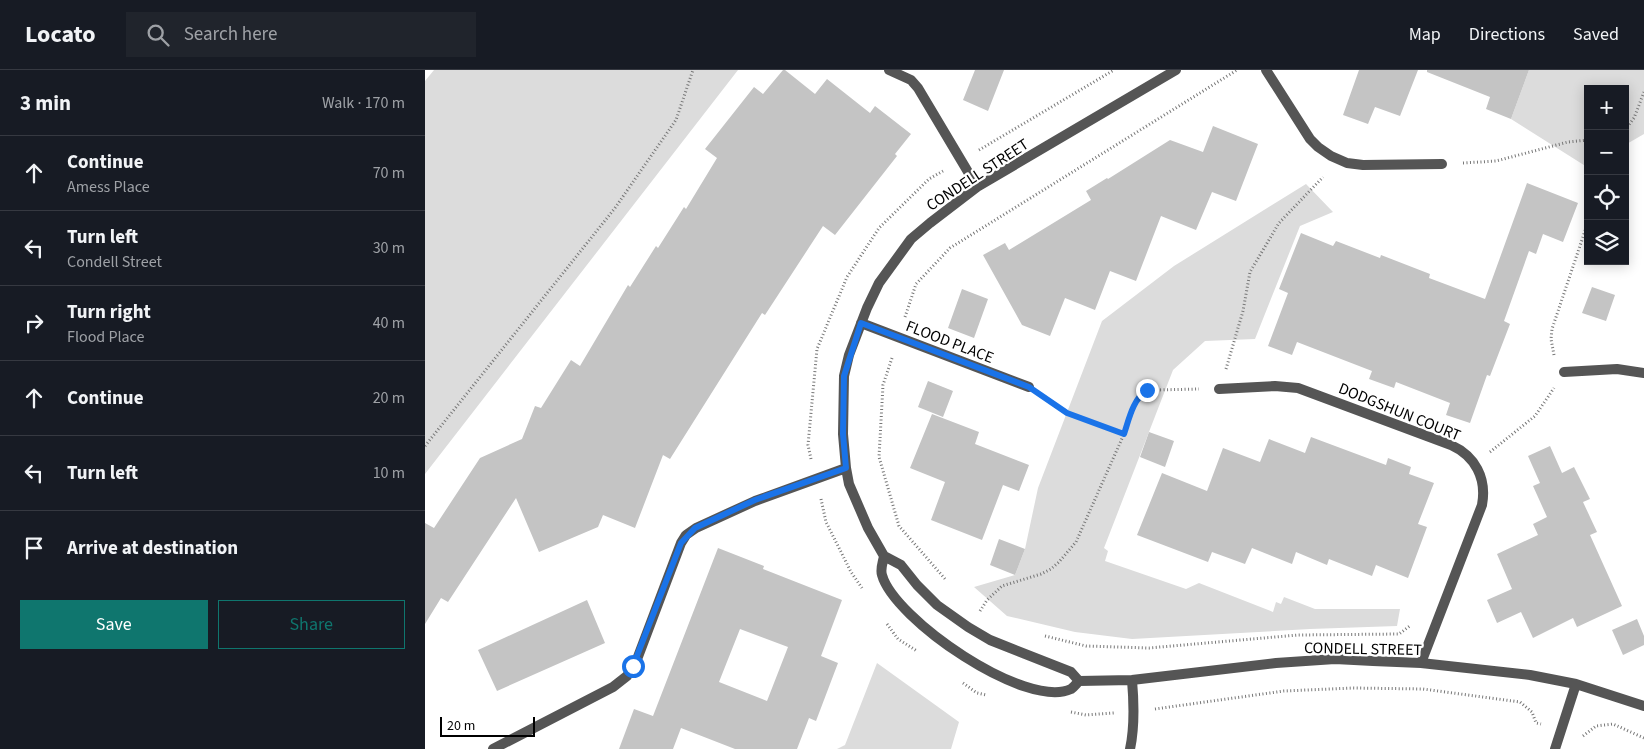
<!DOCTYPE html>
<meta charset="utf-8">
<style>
body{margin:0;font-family:"Source Sans 3",sans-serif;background:#20242c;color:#f1f3f6}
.controls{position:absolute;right:15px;top:15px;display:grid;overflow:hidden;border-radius:0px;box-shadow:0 2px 12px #0003}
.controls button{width:45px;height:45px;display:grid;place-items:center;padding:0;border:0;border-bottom:1px solid #363941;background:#171b24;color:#f1f3f6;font:25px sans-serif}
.scale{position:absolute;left:15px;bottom:12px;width:95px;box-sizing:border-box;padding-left:5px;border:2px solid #000;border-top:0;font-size:14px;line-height:18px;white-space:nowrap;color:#000;-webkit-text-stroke:4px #fff;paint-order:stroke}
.stop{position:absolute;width:15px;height:15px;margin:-11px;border:4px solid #1a73e8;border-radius:50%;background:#fff}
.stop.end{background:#1a73e8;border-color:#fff;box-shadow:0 1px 5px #0008}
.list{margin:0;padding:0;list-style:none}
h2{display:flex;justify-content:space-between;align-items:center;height:65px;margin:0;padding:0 20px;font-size:21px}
h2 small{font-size:16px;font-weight:400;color:#9ea1a6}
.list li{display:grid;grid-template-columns:32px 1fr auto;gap:15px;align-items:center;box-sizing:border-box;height:75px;padding:0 20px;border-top:1px solid #363941}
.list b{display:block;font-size:19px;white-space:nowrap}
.list p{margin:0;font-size:16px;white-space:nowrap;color:#9ea1a6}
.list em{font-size:16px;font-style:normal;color:#9ea1a6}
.actions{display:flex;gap:10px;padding:15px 20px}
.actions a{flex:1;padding:11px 0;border:1px solid #0f766e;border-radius:0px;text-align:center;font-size:18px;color:#0f766e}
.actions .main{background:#0f766e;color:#fff}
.icon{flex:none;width:28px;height:28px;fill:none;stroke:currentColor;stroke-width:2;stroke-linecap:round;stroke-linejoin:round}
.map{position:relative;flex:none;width:1219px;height:679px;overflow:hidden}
header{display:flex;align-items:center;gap:30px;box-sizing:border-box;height:70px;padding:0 25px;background:#171b24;border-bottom:1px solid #363941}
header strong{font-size:24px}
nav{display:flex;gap:28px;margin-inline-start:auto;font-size:18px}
.search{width:350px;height:45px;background:#20242c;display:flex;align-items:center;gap:12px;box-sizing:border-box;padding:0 18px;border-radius:0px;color:#9ea1a6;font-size:19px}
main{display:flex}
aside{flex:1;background:#171b24}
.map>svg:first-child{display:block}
.green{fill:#dcdcdc}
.building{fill:#c4c4c4;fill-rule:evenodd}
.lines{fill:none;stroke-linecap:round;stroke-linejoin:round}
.path{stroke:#777;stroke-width:3;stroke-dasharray:1 2.5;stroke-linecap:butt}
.street{stroke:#555;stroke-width:10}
.route{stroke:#1a73e8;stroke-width:6}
.labels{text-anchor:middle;stroke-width:4.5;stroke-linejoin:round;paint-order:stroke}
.street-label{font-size:16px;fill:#000;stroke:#fff}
</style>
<header>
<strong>Locato</strong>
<div class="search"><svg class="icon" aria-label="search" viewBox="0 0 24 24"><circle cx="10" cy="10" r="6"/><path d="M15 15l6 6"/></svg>Search here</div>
<nav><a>Map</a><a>Directions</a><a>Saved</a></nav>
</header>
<main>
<aside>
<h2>3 min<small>Walk · 170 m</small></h2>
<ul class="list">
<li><svg class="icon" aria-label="ahead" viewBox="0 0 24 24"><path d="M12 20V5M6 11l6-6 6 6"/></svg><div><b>Continue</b><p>Amess Place</p></div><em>70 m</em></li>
<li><svg class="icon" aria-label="left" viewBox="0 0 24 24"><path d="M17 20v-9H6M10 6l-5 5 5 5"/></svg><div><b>Turn left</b><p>Condell Street</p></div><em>30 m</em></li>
<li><svg class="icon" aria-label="right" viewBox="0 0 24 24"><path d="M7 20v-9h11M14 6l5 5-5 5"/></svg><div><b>Turn right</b><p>Flood Place</p></div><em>40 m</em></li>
<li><svg class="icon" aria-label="ahead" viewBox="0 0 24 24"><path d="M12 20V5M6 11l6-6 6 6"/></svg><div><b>Continue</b></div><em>20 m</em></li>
<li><svg class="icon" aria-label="left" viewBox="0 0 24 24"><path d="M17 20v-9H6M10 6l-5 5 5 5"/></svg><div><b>Turn left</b></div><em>10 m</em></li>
<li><svg class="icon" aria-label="arrive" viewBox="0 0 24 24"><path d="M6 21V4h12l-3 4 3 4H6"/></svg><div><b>Arrive at destination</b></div></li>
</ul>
<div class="actions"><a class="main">Save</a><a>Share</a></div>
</aside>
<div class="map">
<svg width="1219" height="679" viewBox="0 0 1219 679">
<rect width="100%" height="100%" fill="#fff"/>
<!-- green -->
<path class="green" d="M 9,0 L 313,0 L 0,404 L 0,11 Z
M 1104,0 L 1219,0 L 1219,64 L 1200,75 L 1200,19 L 1163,19 L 1162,97 L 1086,49 Z
M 881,114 L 908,142 L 875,156 L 830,269 L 780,271 L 748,300 L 679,478 L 683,481 L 680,491 L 761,519 L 774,513 L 848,542 L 851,532 L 856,534 L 859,527 L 890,539 L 975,539 L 972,556 L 885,559 L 707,569 L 650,562 L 582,546 L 549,517 L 590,505 L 600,479 L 613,418 L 677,251 L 749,196 Z
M 452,593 L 534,652 L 526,679 L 412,679 L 420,675 Z"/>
<!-- building -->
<path class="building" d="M 358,0 L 360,0 L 390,24 L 402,9 L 445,43 L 450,36 L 486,64 L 470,84 L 472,86 L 410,165 L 398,156 L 340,245 L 337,243 L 245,389 L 238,385 L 210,458 L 178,445 L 173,457 L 114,482 L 91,428 L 23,532 L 16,528 L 0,554 L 0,453 L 9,458 L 55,388 L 97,369 L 110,336 L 116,338 L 146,290 L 155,296 L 203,215 L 205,217 L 231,176 L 233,178 L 259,137 L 261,139 L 292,88 L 280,79 L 329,17 L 338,24 Z
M 550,0 L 579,0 L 563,41 L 538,30 Z
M 934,0 L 993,0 L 975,46 L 950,37 L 943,54 L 918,45 Z
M 1002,0 L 1104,0 L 1086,49 L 1061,39 L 1065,27 L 1002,2 Z
M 788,56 L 833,74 L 811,131 L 787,122 L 771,160 L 736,146 L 711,211 L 685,201 L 670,240 L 640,228 L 625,266 L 597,255 L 558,185 L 580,173 L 584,180 L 666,130 L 661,121 L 682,108 L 683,109 L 745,70 L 778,82 Z
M 1102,113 L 1153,133 L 1138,172 L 1118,164 L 1111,184 L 1104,181 L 1079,251 L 1085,254 L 1065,306 L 1062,305 L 1045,353 L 1021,345 L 1025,333 L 971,312 L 969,318 L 944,309 L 947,301 L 872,272 L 867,285 L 843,276 L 863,223 L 854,219 L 876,163 L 908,176 L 911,171 L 955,188 L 956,185 L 1005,204 L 1004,208 L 1060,229 Z
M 1167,217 L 1190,225 L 1181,251 L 1157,243 Z
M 537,219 L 563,229 L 549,268 L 523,258 Z
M 503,311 L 528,321 L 518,347 L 493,337 Z
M 507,344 L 554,362 L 550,374 L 604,395 L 594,421 L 578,415 L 557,470 L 506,450 L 520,412 L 485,398 Z
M 724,362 L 749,371 L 740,397 L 715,387 Z
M 886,367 L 961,395 L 963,388 L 986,397 L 984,404 L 1009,413 L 993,454 L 1002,457 L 983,508 L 951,495 L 947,506 L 904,489 L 902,495 L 871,482 L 867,494 L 827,478 L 820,494 L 787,482 L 783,492 L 712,465 L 737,403 L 782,421 L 798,378 L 835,392 L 844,369 L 880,383 Z
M 1125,376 L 1137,403 L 1149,397 L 1165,429 L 1158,432 L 1172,462 L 1165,465 L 1197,536 L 1152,557 L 1148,548 L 1108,568 L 1096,542 L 1072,553 L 1062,530 L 1087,519 L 1072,484 L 1113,465 L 1108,454 L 1122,447 L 1108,416 L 1115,413 L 1103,386 Z
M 574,469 L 600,479 L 590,505 L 565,495 Z
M 293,478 L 339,496 L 338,499 L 417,530 L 396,586 L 413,593 L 391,651 L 384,648 L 372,679 L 310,679 L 256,658 L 248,679 L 194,679 L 209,639 L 228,646 ZM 315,559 L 363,577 L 342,631 L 294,612 Z
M 162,530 L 180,573 L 72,621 L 53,580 Z
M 1212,549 L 1219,566 L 1219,575 L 1198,585 L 1187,560 Z"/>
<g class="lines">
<!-- path -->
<path class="path" d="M 1200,60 L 1209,48 L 1219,22
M 554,80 L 689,0
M 1038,93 L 1071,91 L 1143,72 L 1163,70
M 480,247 L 491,214 L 525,178 L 812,0
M 1129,285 L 1126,269 L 1127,259 L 1163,152
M 467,288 L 458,315 L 454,387 L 474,456 L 521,510
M 801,299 L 818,241 L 825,202 L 854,153 L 898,107
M 620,328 L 642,343 L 699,364
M 0,376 L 190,138 L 251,50 L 268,0
M 1065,382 L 1110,346 L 1129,318
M 386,389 L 383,375 L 392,279 L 422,207 L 454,158 L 504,109 L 518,101
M 396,429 L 401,452 L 426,502 L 437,518
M 555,541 L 562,530 L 577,516 L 616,504 L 626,499 L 634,492 L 651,472 L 699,364 L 711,332 L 716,324 L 722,320 L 730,320 L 774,319
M 462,554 L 473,569 L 492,581
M 620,566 L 661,576 L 724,578 L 873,565 L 974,564 L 986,555
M 538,613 L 552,623 L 561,625
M 730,639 L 859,621 L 928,618 L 998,619 L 1095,632 L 1107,642 L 1111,653 L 1116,654
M 646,642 L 661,645 L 689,643
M 1158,666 L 1171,656 L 1188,654 L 1219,668"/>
<!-- street -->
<path class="street" d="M 464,0 L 486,10 L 493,18 L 552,117
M 751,0 L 552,117 L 505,153 L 486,169 L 454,213 L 442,238 L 424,285 L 419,306 L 418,364 L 421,398 L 424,414 L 443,458 L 459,486 L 476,495 L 492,515 L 512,535 L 543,557 L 565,570 L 646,602 L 654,611 L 707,610 L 851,593 L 910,589 L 948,591 L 996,593 L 1105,605 L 1151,614 L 1219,636
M 841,0 L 885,69 L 893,77 L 906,86 L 922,93 L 938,95 L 1017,94
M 436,253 L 604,317
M 1139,302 L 1192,299 L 1219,303
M 794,319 L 850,316 L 873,318 L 1026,375 C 1050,386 1062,408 1057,435 L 996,593
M 459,486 C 458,492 455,499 457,505 C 469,549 601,640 646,619 C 649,617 651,614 654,611
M 68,679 L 188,617 L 202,606 L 211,592 L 256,473 L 261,465 L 271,458 L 330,431 L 421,398
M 705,679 C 710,656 709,633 707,610
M 1130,679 L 1151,614"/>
</g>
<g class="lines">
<!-- route -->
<path class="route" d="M 208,596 L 256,473 L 270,458 L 330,430 L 421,398 L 418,364 L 419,306 L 436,253 L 604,317 L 642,343 L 699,364 C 704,349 708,329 722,320"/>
</g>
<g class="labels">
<!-- street labels -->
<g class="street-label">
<text transform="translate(552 104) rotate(-33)" y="6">CONDELL STREET</text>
<text transform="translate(525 271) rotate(21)" y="6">FLOOD PLACE</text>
<text transform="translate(975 341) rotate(22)" y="6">DODGSHUN COURT</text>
<text transform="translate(938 578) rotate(1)" y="6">CONDELL STREET</text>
</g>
</g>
</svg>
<div class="controls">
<button>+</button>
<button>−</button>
<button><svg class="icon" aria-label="locate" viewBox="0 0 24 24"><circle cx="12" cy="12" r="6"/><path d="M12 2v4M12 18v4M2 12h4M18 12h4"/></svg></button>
<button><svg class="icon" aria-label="layers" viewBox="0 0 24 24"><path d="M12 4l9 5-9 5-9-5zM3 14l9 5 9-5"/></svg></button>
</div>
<div class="scale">20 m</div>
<div class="stop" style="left:208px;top:596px"></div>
<div class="stop end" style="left:722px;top:320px"></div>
</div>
</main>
